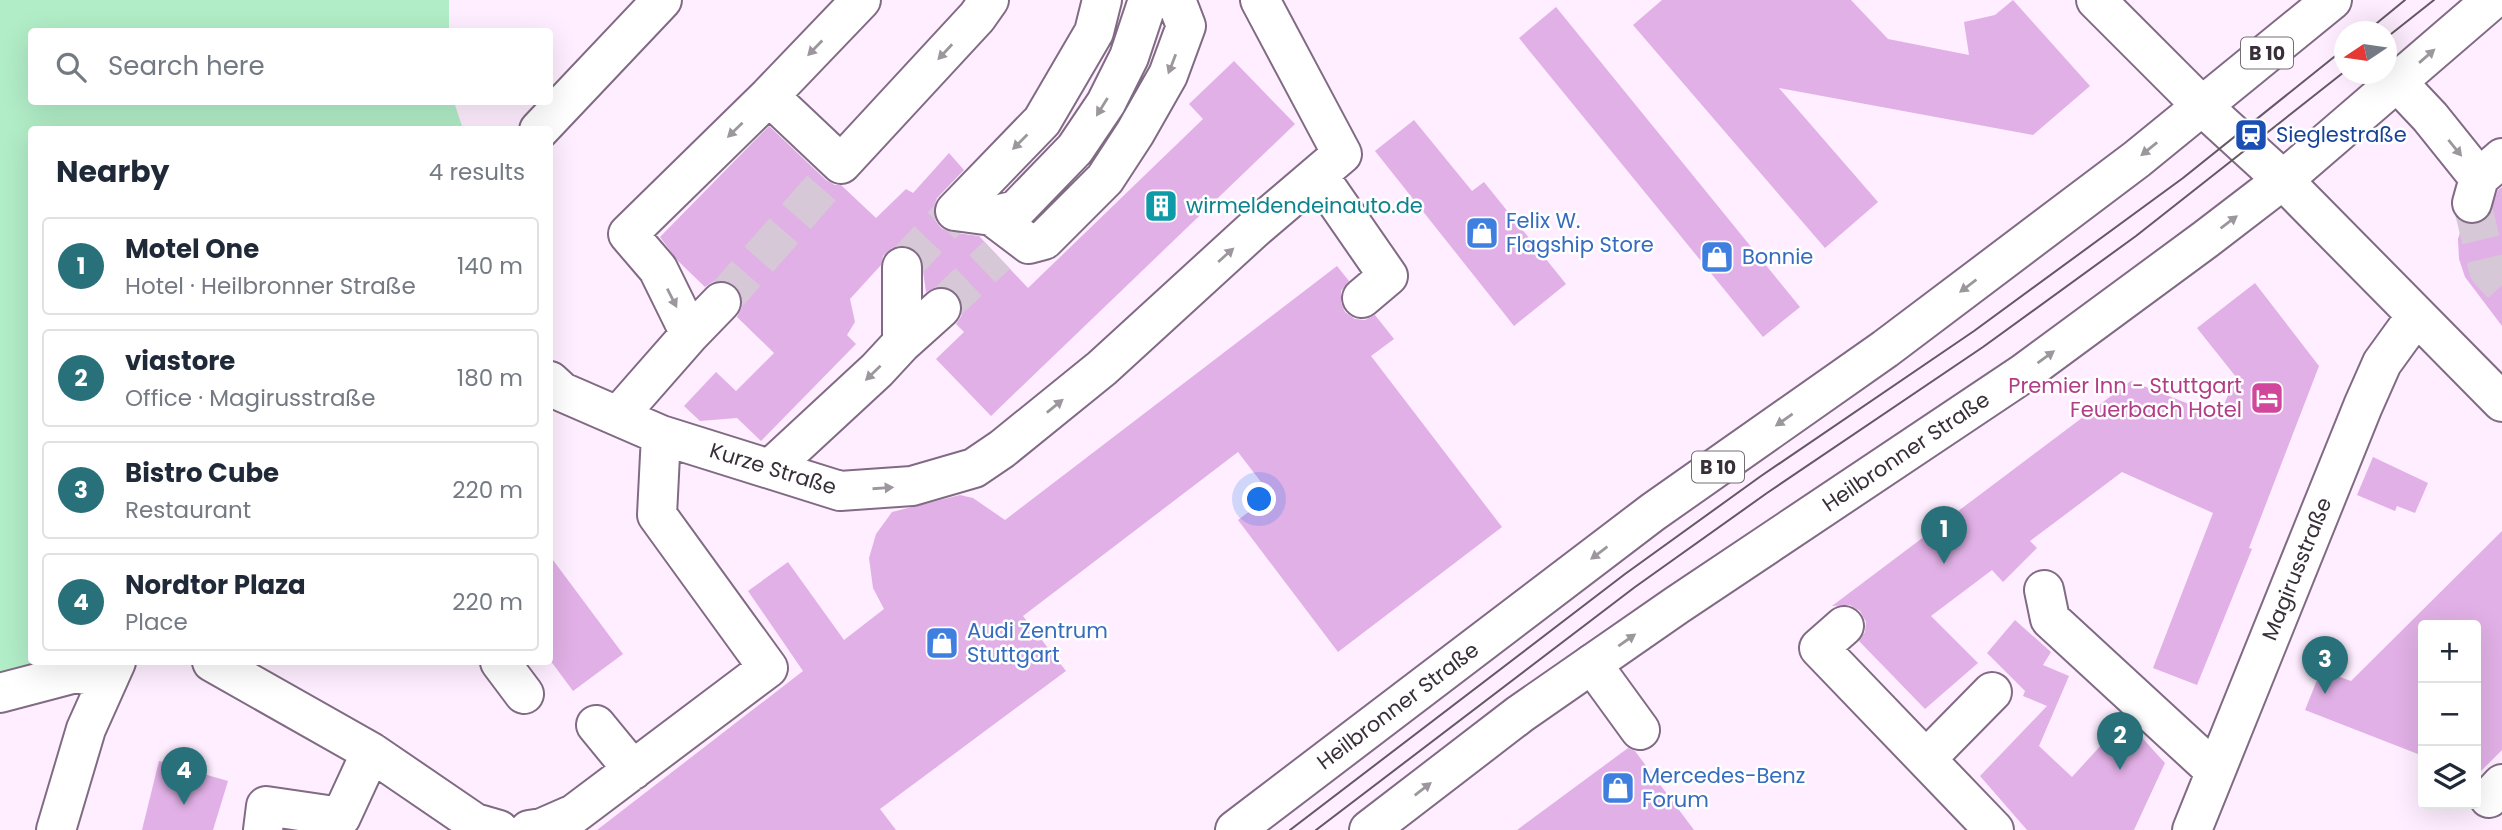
<!DOCTYPE html>
<meta charset="utf-8">
<style>
body{margin:0;font-family:Poppins,sans-serif;background:#f2f2f3;color:#1f2937}
.controls{position:absolute;right:21px;bottom:21px;display:grid;overflow:hidden;border-radius:7px;box-shadow:0 7px 28px #0002}
.controls button{width:63px;height:63px;display:grid;place-items:center;padding:0;border:0;border-bottom:2px solid #e0e1e3;background:#fff;color:#1f2937;font:35px sans-serif}
.compass{position:absolute;left:2334px;top:21px;width:63px;height:63px;border-radius:50%;background:#fff;box-shadow:0 7px 28px #0002;rotate:257deg}
.you{position:absolute;left:1260px;top:500px;width:24px;height:24px;margin:-18px;border:5px solid #fff;border-radius:50%;background:#1a73e8;box-shadow:0 0 0 10px #1a73e833}
.badge{display:grid;place-items:center;width:46px;height:46px;border-radius:50%;background:#28717a;color:#fff;font-size:23px;font-weight:700}
.pin{position:absolute;translate:-50% -58px;filter:drop-shadow(0 2px 4px #0008)}
.pin::after{content:'';position:absolute;top:37px;width:24px;height:21px;background:inherit;clip-path:polygon(0 0,100% 0,50% 100%)}
.list{margin:0;padding:0;list-style:none}
h2{display:flex;justify-content:space-between;align-items:center;height:91px;margin:0;padding:0 28px;font-size:30px}
h2 small{font-size:23px;font-weight:400;color:#747a83}
.list li{display:grid;grid-template-columns:46px 1fr auto;gap:21px;align-items:center;box-sizing:border-box;height:98px;margin:0 14px 14px;padding:0 14px;border:2px solid #e0e1e3;border-radius:7px}
.list b{display:block;font-size:26px;white-space:nowrap}
.list p{margin:0;font-size:23px;white-space:nowrap;color:#747a83}
.list em{font-size:23px;font-style:normal;color:#747a83}
.icon{flex:none;width:38px;height:38px;fill:none;stroke:currentColor;stroke-width:2;stroke-linecap:round;stroke-linejoin:round}
.map{position:relative;flex:none;width:2502px;height:830px;overflow:hidden}
.search{position:absolute;background:#fff;box-shadow:0 7px 28px #0002;left:28px;top:28px;width:525px;height:77px;display:flex;align-items:center;gap:18px;box-sizing:border-box;padding:0 24px;border-radius:7px;color:#747a83;font-size:26px}
.panel{position:absolute;background:#fff;box-shadow:0 7px 28px #0002;left:28px;top:126px;width:525px;height:539px;border-radius:7px}
.map>svg:first-child{display:block}
.green{fill:#b1edc7}
.building{fill:#e1b0e6}
.lines{fill:none;stroke-linecap:round;stroke-linejoin:round}
.minor-tunnel{stroke:#d7c8d7;stroke-width:38;stroke-dasharray:38 19;stroke-linecap:butt}
.minor-casing{stroke:#816b84;stroke-width:42}
.major-casing{stroke:#816b84;stroke-width:42}
.minor{stroke:#fff;stroke-width:38}
.major{stroke:#fff;stroke-width:38}
.tram{stroke:#635863;stroke-width:2}
.oneway{fill:#9c979c}
.labels{text-anchor:middle;stroke-width:5;stroke-linejoin:round;paint-order:stroke}
.shield{fill:#fff;stroke:#746d74;stroke-width:2}
.shield-label{font-size:19px;font-weight:bold;fill:#392f39}
.transit-label{font-size:21px;fill:#164399;stroke:#fff;text-anchor:start}
.culture-label{font-size:21px;fill:#0d838f;stroke:#fff;text-anchor:start}
.shop-label{font-size:21px;fill:#366cbe;stroke:#fff;text-anchor:start}
.hotel-label{font-size:21px;fill:#b23c85;stroke:#fff;text-anchor:end}
.street-label{font-size:21px;fill:#392f39;stroke:#fff}
</style>
<div class="map">
<svg width="2502" height="830" viewBox="0 0 2502 830">
<rect width="100%" height="100%" fill="#feeeff"/>
<!-- green -->
<path class="green" d="M 0,0 L 449,0 L 449,31 L 32,32 L 32,102 L 454,102 L 463,129 L 32,130 L 32,662 L 41,662 L 0,673 Z"/>
<!-- building -->
<path class="building" d="M 1662,0 L 1851,0 L 1888,39 L 1969,55 L 1964,22 L 1995,15 L 2013,0 L 2090,86 L 2033,135 L 1779,88 L 1878,202 L 1825,248 L 1633,25 Z
M 1556,7 L 1800,307 L 1763,337 L 1519,38 Z
M 1234,61 L 1295,124 L 991,416 L 936,359 L 964,332 L 956,324 L 962,315 L 962,304 L 958,294 L 948,288 L 937,287 L 926,292 L 921,257 L 913,248 L 903,245 L 892,248 L 883,256 L 881,265 L 850,299 L 855,322 L 847,335 L 856,344 L 761,441 L 737,418 L 700,421 L 684,406 L 716,372 L 736,391 L 774,353 L 737,317 L 742,307 L 742,295 L 737,287 L 726,281 L 714,281 L 705,287 L 678,261 L 660,237 L 769,126 L 826,180 L 835,185 L 841,185 L 876,218 L 906,189 L 913,193 L 949,153 L 964,170 L 937,198 L 933,209 L 935,220 L 941,228 L 949,232 L 979,236 L 1028,288 L 1203,119 L 1189,104 Z
M 1414,120 L 1472,191 L 1484,182 L 1566,284 L 1514,326 L 1375,151 Z
M 2502,187 L 2502,326 L 2465,277 L 2459,259 L 2458,239 L 2463,222 L 2477,224 L 2488,218 L 2498,190 Z
M 1337,266 L 1349,281 L 1341,291 L 1341,303 L 1345,312 L 1355,319 L 1365,320 L 1375,315 L 1394,339 L 1371,356 L 1502,527 L 1338,652 L 1238,520 L 1271,495 L 1238,452 L 1023,616 L 1066,671 L 880,809 L 896,830 L 597,830 L 803,671 L 748,591 L 788,562 L 844,640 L 884,609 L 873,588 L 869,558 L 876,534 L 892,512 L 960,495 L 973,498 L 1005,520 Z
M 2255,283 L 2319,366 L 2249,548 L 2252,549 L 2197,685 L 2153,668 L 2213,513 L 2122,472 L 2030,541 L 2037,548 L 2003,582 L 1992,570 L 1931,616 L 1978,663 L 1925,709 L 1859,641 L 1865,632 L 1866,622 L 1860,611 L 1850,605 L 1832,606 L 2131,381 L 2219,416 L 2236,377 L 2197,328 Z
M 2373,457 L 2428,483 L 2415,513 L 2397,506 L 2395,511 L 2357,495 Z
M 2502,531 L 2502,750 L 2476,776 L 2476,625 L 2423,625 L 2423,756 L 2305,710 L 2321,670 L 2351,681 Z
M 550,556 L 623,654 L 573,691 L 550,660 Z
M 2015,620 L 2051,652 L 2043,665 L 2069,676 L 2039,746 L 2072,777 L 2125,719 L 2165,763 L 2134,830 L 2027,830 L 1980,776 L 2047,706 L 2023,696 L 2025,691 L 1987,653 Z
M 1628,748 L 1635,751 L 1694,830 L 1517,830 Z
M 159,761 L 228,781 L 213,830 L 142,830 Z"/>
<g class="lines">
<!-- minor-tunnel -->
<path class="minor-tunnel" d="M 2472,203 L 2488,270 L 2502,285
M 902,267 L 955,211
M 721,302 L 832,176
M 941,308 L 997,255"/>
<defs>
<path id="minor" d="M 2096,0 L 2202,106 L 2283,180 L 2502,402
M 2397,82 L 2430,117 L 2479,178
M 769,96 L 861,0
M 539,130 L 662,0
M 1318,175 L 1388,276 L 1362,298
M 2472,203 L 2479,178 L 2502,158
M 955,211 L 992,216 L 1016,210 L 1075,149 L 1106,103 L 1129,57 L 1148,0
M 955,211 L 1042,121 L 1094,32 L 1102,0
M 992,216 L 1029,244 L 1044,240 L 1105,179 L 1135,133 L 1168,75 L 1186,26 L 1176,0
M 690,334 L 721,302
M 902,343 L 941,308
M 550,381 L 562,392 L 661,435 L 840,491 L 912,486 L 974,468 L 1002,449 L 1102,368 L 1254,229 L 1342,154 L 1260,0
M 618,416 L 690,334 L 658,269 L 628,234 L 769,96 L 841,164 L 977,17 L 989,0
M 770,469 L 877,370 L 902,343 L 902,267
M 2044,590 L 2050,619 L 2215,771
M 1844,626 L 1819,648 L 1994,830
M 212,662 L 371,752 L 475,823 L 499,830
M 500,662 L 524,694
M 1592,664 L 1640,730
M 0,693 L 76,673 L 108,679
M 596,725 L 633,770
M 1926,759 L 1992,692
M 2489,798 L 2502,784
M 56,830 L 86,729 L 116,662
M 263,830 L 266,806 L 341,817 L 371,752
M 529,830 L 542,828 L 574,814 L 768,668 L 657,515 L 661,435
M 2192,830 L 2363,406 L 2382,363 L 2416,316"/>
<path id="major" d="M 1235,830 L 1653,512 L 1885,349 L 2137,159 L 2332,0
M 1369,830 L 1520,714 L 1677,605 L 2024,373 L 2206,239 L 2283,180 L 2492,0"/>
</defs>
<!-- minor casing -->
<use href="#minor" class="minor-casing"/>
<!-- major casing -->
<use href="#major" class="major-casing"/>
<!-- minor -->
<use href="#minor" class="minor"/>
<!-- major -->
<use href="#major" class="major"/>
<!-- tram -->
<path class="tram" d="M 2366,32 L 2405,0
M 2386,38 L 2434,0
M 1290,830 L 1625,574 L 1761,476 L 1974,331 L 2183,178 L 2344,49
M 1316,830 L 1635,587 L 1767,493 L 1983,347 L 2136,236 L 2344,72"/>
</g>
<!-- one-way arrows -->
<defs><path id="oneway-solid" d="M-6-.8H1V-3.2L6.5 0L1 3.2V.8H-6Z" transform="scale(1.75)"/></defs>
<g class="oneway">
<use href="#oneway-solid" transform="translate(815 48) rotate(134)"/>
<use href="#oneway-solid" transform="translate(945 52) rotate(133)"/>
<use href="#oneway-solid" transform="translate(2427 56) rotate(-41)"/>
<use href="#oneway-solid" transform="translate(1172 64) rotate(111)"/>
<use href="#oneway-solid" transform="translate(1102 107) rotate(122)"/>
<use href="#oneway-solid" transform="translate(735 130) rotate(136)"/>
<use href="#oneway-solid" transform="translate(1020 142) rotate(135)"/>
<use href="#oneway-solid" transform="translate(2455 148) rotate(51)"/>
<use href="#oneway-solid" transform="translate(2149 149) rotate(141)"/>
<use href="#oneway-solid" transform="translate(2229 222) rotate(-37)"/>
<use href="#oneway-solid" transform="translate(1226 255) rotate(-42)"/>
<use href="#oneway-solid" transform="translate(1968 286) rotate(143)"/>
<use href="#oneway-solid" transform="translate(672 298) rotate(63)"/>
<use href="#oneway-solid" transform="translate(2046 357) rotate(-36)"/>
<use href="#oneway-solid" transform="translate(873 373) rotate(136)"/>
<use href="#oneway-solid" transform="translate(1055 406) rotate(-39)"/>
<use href="#oneway-solid" transform="translate(1784 420) rotate(145)"/>
<use href="#oneway-solid" transform="translate(883 488) rotate(-4)"/>
<use href="#oneway-solid" transform="translate(1599 553) rotate(143)"/>
<use href="#oneway-solid" transform="translate(1627 640) rotate(-35)"/>
<use href="#oneway-solid" transform="translate(1423 789) rotate(-38)"/>
</g>
<!-- icons -->
<defs>
<symbol id="station-square" viewBox="-11 -11 22 22"><rect x="-9" y="-9" width="18" height="18" rx="4" fill="#1a4fb4" stroke="#fff"/><path d="M-3-6H3Q5-6 5-4V2Q5 4 3 4L4.5 6H3L1.5 4h-3L-3 6H-4.5L-3 4Q-5 4-5 2V-4Q-5-6-3-6ZM-3.5-4v3h7v-3ZM-3.5 1v1.5H-2V1ZM2 1v1.5H3.5V1Z" fill="#fff"/></symbol>
<symbol id="building-square" viewBox="-11 -11 22 22"><rect x="-9" y="-9" width="18" height="18" rx="4" fill="#0f9aa8" stroke="#fff"/><path d="M-4-6H4V6H1V3H-1V6H-4ZM-2.5-4.3h1.7v1.8h-1.7ZM.8-4.3h1.7v1.8H.8ZM-2.5-1h1.7V.8h-1.7ZM.8-1h1.7V.8H.8Z" fill="#fff"/></symbol>
<symbol id="shop-square" viewBox="-11 -11 22 22"><rect x="-9" y="-9" width="18" height="18" rx="4" fill="#3f7fe0" stroke="#fff"/><path d="M-5-2.5h2.3a2.7 3.5 0 0 1 5.4 0H5L5.5 6h-11ZM-1.5-2.5h3a1.5 2.3 0 0 0-3 0Z" fill="#fff"/></symbol>
<symbol id="hotel-square" viewBox="-11 -11 22 22"><rect x="-9" y="-9" width="18" height="18" rx="4" fill="#d1479c" stroke="#fff"/><path d="M-6-4.5h1.5V1H6V5H4.5V3h-9V5H-6ZM-4 0a1.8 1.8 0 1 1 3.6 0ZM.5 0V-2.5h3Q6-2.5 6 0Z" fill="#fff"/></symbol>
</defs>
<g fill-rule="evenodd">
<use href="#station-square" x="2232" y="116" width="38" height="38"/>
<use href="#building-square" x="1142" y="187" width="38" height="38"/>
<use href="#shop-square" x="1463" y="214" width="38" height="38"/>
<use href="#shop-square" x="1698" y="238" width="38" height="38"/>
<use href="#hotel-square" x="2248" y="379" width="38" height="38"/>
<use href="#shop-square" x="923" y="624" width="38" height="38"/>
<use href="#shop-square" x="1599" y="769" width="38" height="38"/>
</g>
<g class="labels">
<!-- shield labels -->
<g class="shield">
<rect x="2241" y="37.5" width="52" height="31" rx="5"/>
<rect x="1692" y="451.5" width="52" height="31" rx="5"/>
</g>
<g class="shield-label">
<text x="2267" y="60">B 10</text>
<text x="1718" y="474">B 10</text>
</g>
<!-- transit labels -->
<g class="transit-label">
<text x="2276" y="142">Sieglestraße</text>
</g>
<!-- culture labels -->
<g class="culture-label">
<text x="1186" y="213">wirmeldendeinauto.de</text>
</g>
<!-- shop labels -->
<g class="shop-label">
<text x="1506" y="228">Felix W.<tspan x="1506" dy="24">Flagship Store</tspan></text>
<text x="1742" y="264">Bonnie</text>
<text x="967" y="638">Audi Zentrum<tspan x="967" dy="24">Stuttgart</tspan></text>
<text x="1642" y="783">Mercedes-Benz<tspan x="1642" dy="24">Forum</tspan></text>
</g>
<!-- hotel labels -->
<g class="hotel-label">
<text x="2242" y="393">Premier Inn - Stuttgart<tspan x="2242" dy="24">Feuerbach Hotel</tspan></text>
</g>
<!-- street labels -->
<g class="street-label">
<text transform="translate(1906 452) rotate(-34)" y="7">Heilbronner Straße</text>
<text transform="translate(773 469) rotate(17)" y="7">Kurze Straße</text>
<text transform="translate(2297 569) rotate(-68)" y="7">Magirusstraße</text>
<text transform="translate(1398 706) rotate(-37)" y="7">Heilbronner Straße</text>
</g>
</g>
</svg>
<div class="controls">
<button>+</button>
<button>−</button>
<button><svg class="icon" aria-label="layers" viewBox="0 0 24 24"><path d="M12 4l9 5-9 5-9-5zM3 14l9 5 9-5"/></svg></button>
</div>
<svg class="compass" viewBox="-18 -18 36 36"><path d="M0-13l5 13h-10z" fill="#e53935"/><path d="M0 13l5-13h-10z" fill="#747a83"/></svg>
<div class="you"></div>
<div class="pin badge" style="left:1944px;top:564px">1</div>
<div class="pin badge" style="left:2120px;top:770px">2</div>
<div class="pin badge" style="left:2325px;top:694px">3</div>
<div class="pin badge" style="left:184px;top:805px">4</div>
<div class="search"><svg class="icon" aria-label="search" viewBox="0 0 24 24"><circle cx="10" cy="10" r="6"/><path d="M15 15l6 6"/></svg>Search here</div>
<section class="panel">
<h2>Nearby<small>4 results</small></h2>
<ul class="list">
<li><span class="badge">1</span><div><b>Motel One</b><p>Hotel · Heilbronner Straße</p></div><em>140 m</em></li>
<li><span class="badge">2</span><div><b>viastore</b><p>Office · Magirusstraße</p></div><em>180 m</em></li>
<li><span class="badge">3</span><div><b>Bistro Cube</b><p>Restaurant</p></div><em>220 m</em></li>
<li><span class="badge">4</span><div><b>Nordtor Plaza</b><p>Place</p></div><em>220 m</em></li>
</ul>
</section>
</div>
